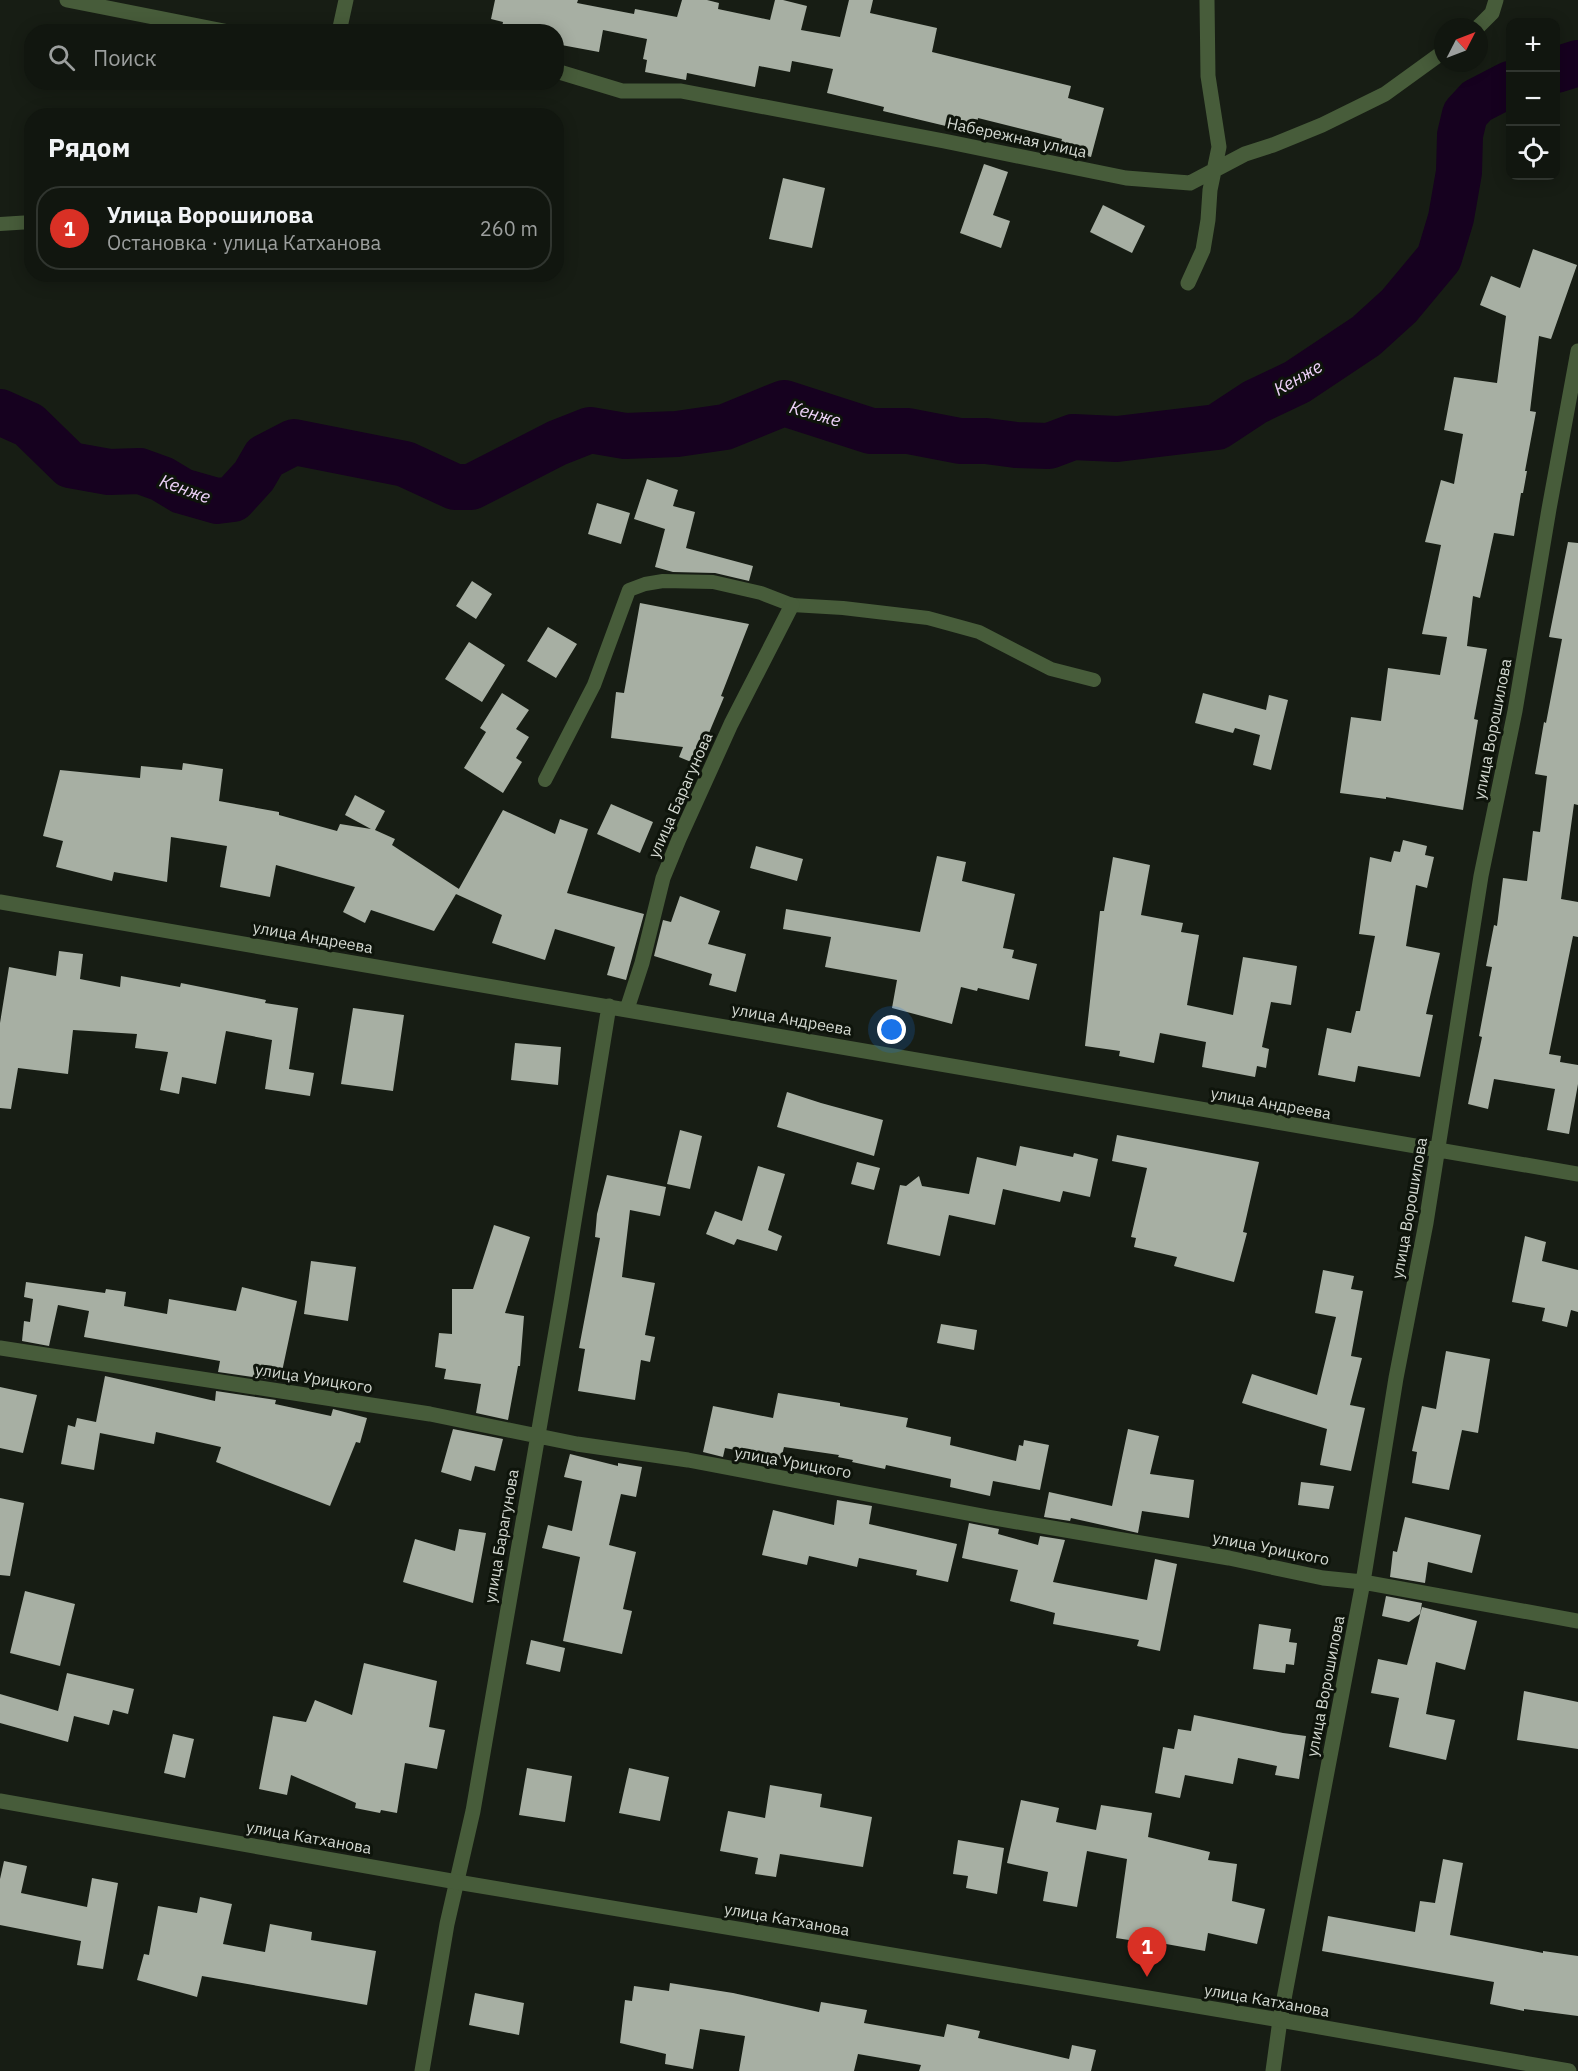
<!DOCTYPE html>
<html lang="ru">
<meta charset="utf-8">
<style>
body{margin:0;font-family:"IBM Plex Sans",sans-serif;background:#1e231d;color:#f1f3f6}
.controls{position:absolute;right:18px;top:18px;display:grid;overflow:hidden;border-radius:12px;box-shadow:0 3px 15px #0003}
.controls button{width:54px;height:54px;display:grid;place-items:center;padding:0;border:0;border-bottom:2px solid #30352f;background:#11160f;color:#f1f3f6;font:30px sans-serif}
.compass{position:absolute;left:1434px;top:18px;width:54px;height:54px;border-radius:50%;background:#11160f;box-shadow:0 3px 15px #0003;rotate:48deg}
.you{position:absolute;left:892px;top:1030px;width:21px;height:21px;margin:-15px;border:4px solid #fff;border-radius:50%;background:#1a73e8;box-shadow:0 0 0 9px #1a73e833}
.badge{display:grid;place-items:center;width:39px;height:39px;border-radius:50%;background:#d93025;color:#fff;font-size:20px;font-weight:700}
.pin{position:absolute;translate:-50% -50px;filter:drop-shadow(0 2px 3px #0008)}
.pin::after{content:'';position:absolute;top:32px;width:21px;height:18px;background:inherit;clip-path:polygon(0 0,100% 0,50% 100%)}
.list{margin:0;padding:0;list-style:none}
h2{display:flex;justify-content:space-between;align-items:center;height:78px;margin:0;padding:0 24px;font-size:26px}
h2 small{font-size:20px;font-weight:400;color:#9c9f9e}
.list li{display:grid;grid-template-columns:39px 1fr auto;gap:18px;align-items:center;box-sizing:border-box;height:84px;margin:0 12px 12px;padding:0 12px;border:2px solid #30352f;border-radius:24px}
.list b{display:block;font-size:22px;white-space:nowrap}
.list p{margin:0;font-size:20px;white-space:nowrap;color:#9c9f9e}
.list em{font-size:20px;font-style:normal;color:#9c9f9e}
.icon{flex:none;width:33px;height:33px;fill:none;stroke:currentColor;stroke-width:2;stroke-linecap:round;stroke-linejoin:round}
.map{position:relative;flex:none;width:1578px;height:2071px;overflow:hidden}
.search{position:absolute;background:#11160f;box-shadow:0 3px 15px #0003;left:24px;top:24px;width:540px;height:66px;display:flex;align-items:center;gap:15px;box-sizing:border-box;padding:0 21px;border-radius:24px;color:#9c9f9e;font-size:22px}
.panel{position:absolute;background:#11160f;box-shadow:0 3px 15px #0003;left:24px;top:108px;width:540px;height:174px;border-radius:24px}
.map>svg:first-child{display:block}
.lines{fill:none;stroke-linecap:round;stroke-linejoin:round}
.river{stroke:#16011f;stroke-width:46}
.building{fill:#a7afa3}
.service{stroke:#475c3a;stroke-width:14}
.minor{stroke:#475c3a;stroke-width:15}
.tertiary{stroke:#475c3a;stroke-width:15}
.labels{text-anchor:middle;stroke-width:6;stroke-linejoin:round;paint-order:stroke}
.street-label{font-size:16px;fill:#d4d9d2;stroke:#0e140b}
.water-label{font-size:18px;font-style:italic;fill:#eed2f9;stroke:#0e140b}
</style>
<div class="map">
<svg width="1578" height="2071" viewBox="0 0 1578 2071">
<rect width="100%" height="100%" fill="#171d14"/>
<g class="lines">
<!-- river -->
<path class="river" d="M 1556,70 L 1578,63
M 0,412 L 29,425 L 70,465 L 109,472 L 140,471 L 162,479 L 182,491 L 217,501 L 233,499 L 254,476 L 265,457 L 294,442 L 405,464 L 455,487 L 471,487 L 557,443 L 590,430 L 625,436 L 677,434 L 725,427 L 784,403 L 871,431 L 908,431 L 960,441 L 986,441 L 1016,445 L 1049,446 L 1073,437 L 1117,439 L 1217,427 L 1255,402 L 1297,382 L 1366,336 L 1399,306 L 1439,258 L 1451,218 L 1459,172 L 1460,135 L 1465,114 L 1477,101 L 1510,84"/>
</g>
<!-- building -->
<path class="building" d="M 495,0 L 578,0 L 577,3 L 634,14 L 635,9 L 677,17 L 682,0 L 707,0 L 719,3 L 718,9 L 770,20 L 775,0 L 783,0 L 807,6 L 801,30 L 840,37 L 849,0 L 873,0 L 870,13 L 937,28 L 932,52 L 1071,86 L 1068,98 L 1104,108 L 1091,157 L 1059,149 L 1062,139 L 978,118 L 975,133 L 883,111 L 884,107 L 827,93 L 833,69 L 792,61 L 790,72 L 759,66 L 755,87 L 687,73 L 686,80 L 645,72 L 647,60 L 643,59 L 647,39 L 603,30 L 599,52 L 556,44 L 556,32 L 501,32 L 503,22 L 491,19 Z
M 984,164 L 1008,172 L 993,215 L 1010,221 L 1001,248 L 960,233 Z
M 783,178 L 825,188 L 812,248 L 769,239 Z
M 1103,205 L 1145,226 L 1132,253 L 1090,232 Z
M 1533,249 L 1577,265 L 1551,339 L 1539,336 L 1530,411 L 1536,412 L 1525,471 L 1527,471 L 1523,493 L 1521,493 L 1514,536 L 1494,533 L 1480,598 L 1473,596 L 1467,646 L 1487,649 L 1474,719 L 1478,720 L 1463,810 L 1386,797 L 1386,799 L 1340,793 L 1351,717 L 1381,721 L 1388,668 L 1440,675 L 1447,637 L 1422,634 L 1441,545 L 1425,542 L 1441,480 L 1454,484 L 1463,434 L 1444,430 L 1454,377 L 1497,383 L 1506,316 L 1480,305 L 1491,276 L 1520,288 Z
M 647,479 L 678,490 L 673,506 L 695,512 L 686,548 L 753,566 L 749,581 L 715,573 L 673,572 L 655,567 L 665,529 L 634,519 Z
M 597,503 L 630,513 L 621,544 L 588,534 Z
M 1568,542 L 1578,543 L 1578,805 L 1574,804 L 1561,899 L 1578,902 L 1578,937 L 1573,936 L 1549,1054 L 1561,1056 L 1560,1062 L 1578,1065 L 1578,1084 L 1569,1134 L 1547,1130 L 1555,1089 L 1494,1079 L 1488,1109 L 1468,1104 L 1482,1037 L 1479,1036 L 1492,967 L 1486,966 L 1494,925 L 1497,926 L 1503,878 L 1527,881 L 1533,831 L 1540,832 L 1547,776 L 1535,774 L 1544,722 L 1546,723 L 1562,639 L 1549,637 Z
M 472,581 L 492,594 L 476,619 L 456,606 Z
M 640,603 L 749,624 L 721,696 L 724,697 L 696,764 L 679,757 L 683,747 L 611,738 L 616,692 L 624,693 Z
M 548,627 L 577,644 L 556,678 L 527,661 Z
M 469,642 L 505,665 L 482,702 L 445,679 Z
M 502,693 L 529,710 L 516,729 L 529,737 L 516,758 L 522,762 L 503,793 L 464,768 L 486,732 L 480,728 Z
M 1203,693 L 1266,710 L 1269,695 L 1288,700 L 1271,770 L 1253,765 L 1260,735 L 1235,728 L 1233,733 L 1195,723 Z
M 183,763 L 223,769 L 219,801 L 279,812 L 279,815 L 337,831 L 340,824 L 371,829 L 345,815 L 355,795 L 385,811 L 375,830 L 395,839 L 392,845 L 459,889 L 434,931 L 371,910 L 365,923 L 343,912 L 355,887 L 276,865 L 270,897 L 220,887 L 227,846 L 171,837 L 167,882 L 114,872 L 112,881 L 56,867 L 63,841 L 43,836 L 60,770 L 140,778 L 141,766 L 182,770 Z
M 611,804 L 653,822 L 640,853 L 597,834 Z
M 503,810 L 555,834 L 560,819 L 588,829 L 567,893 L 644,914 L 626,980 L 607,975 L 615,947 L 555,929 L 545,960 L 492,943 L 502,915 L 456,894 Z
M 1403,840 L 1427,846 L 1425,855 L 1434,857 L 1427,888 L 1416,885 L 1406,946 L 1440,953 L 1426,1014 L 1433,1015 L 1420,1077 L 1358,1066 L 1355,1082 L 1318,1075 L 1327,1028 L 1351,1033 L 1356,1011 L 1360,1011 L 1375,936 L 1359,934 L 1370,857 L 1391,862 L 1394,851 L 1400,852 Z
M 756,846 L 803,859 L 797,881 L 750,868 Z
M 937,856 L 966,862 L 962,881 L 1015,894 L 1003,948 L 1014,950 L 1012,958 L 1037,964 L 1029,1000 L 978,988 L 977,991 L 961,987 L 952,1024 L 892,1008 L 897,980 L 825,967 L 831,937 L 783,929 L 786,909 L 920,932 Z
M 1113,857 L 1150,865 L 1141,915 L 1183,923 L 1181,932 L 1199,935 L 1187,1005 L 1233,1015 L 1243,957 L 1297,966 L 1291,1005 L 1271,1002 L 1262,1047 L 1269,1049 L 1266,1068 L 1257,1066 L 1255,1077 L 1202,1067 L 1206,1042 L 1160,1033 L 1154,1063 L 1119,1056 L 1120,1051 L 1085,1046 L 1100,911 L 1104,911 Z
M 680,896 L 720,911 L 708,944 L 746,954 L 736,992 L 709,985 L 712,974 L 654,956 L 663,920 L 671,922 Z
M 59,951 L 83,954 L 80,979 L 120,987 L 121,976 L 180,987 L 181,983 L 266,1000 L 265,1003 L 298,1008 L 289,1069 L 314,1073 L 310,1096 L 265,1089 L 272,1040 L 226,1031 L 216,1084 L 182,1077 L 179,1094 L 160,1090 L 168,1052 L 135,1048 L 137,1034 L 73,1030 L 68,1074 L 18,1068 L 11,1109 L 0,1108 L 0,1023 L 9,967 L 56,976 Z
M 353,1008 L 404,1015 L 393,1091 L 341,1084 Z
M 515,1043 L 561,1047 L 558,1085 L 511,1080 Z
M 787,1092 L 821,1103 L 883,1120 L 874,1156 L 777,1127 Z
M 680,1130 L 702,1136 L 690,1189 L 667,1184 Z
M 1117,1135 L 1259,1162 L 1243,1232 L 1247,1233 L 1234,1282 L 1174,1266 L 1177,1257 L 1134,1247 L 1136,1238 L 1131,1237 L 1147,1168 L 1112,1161 Z
M 1020,1146 L 1073,1157 L 1074,1153 L 1098,1159 L 1090,1197 L 1063,1191 L 1060,1202 L 1003,1189 L 995,1225 L 949,1215 L 940,1256 L 887,1244 L 900,1185 L 906,1186 L 919,1176 L 922,1186 L 969,1194 L 977,1157 L 1016,1166 Z
M 857,1162 L 880,1168 L 874,1190 L 851,1184 Z
M 758,1166 L 785,1174 L 768,1230 L 782,1236 L 777,1251 L 737,1239 L 734,1245 L 706,1234 L 715,1211 L 742,1221 Z
M 607,1175 L 666,1187 L 660,1216 L 630,1210 L 622,1277 L 655,1283 L 645,1335 L 655,1337 L 650,1362 L 641,1360 L 635,1400 L 578,1391 L 585,1349 L 579,1348 L 600,1238 L 595,1237 L 597,1214 Z
M 494,1225 L 530,1237 L 505,1313 L 524,1316 L 520,1366 L 518,1366 L 508,1420 L 476,1413 L 481,1384 L 444,1379 L 446,1369 L 435,1367 L 439,1333 L 452,1334 L 452,1289 L 473,1289 Z
M 1525,1236 L 1546,1242 L 1542,1261 L 1578,1270 L 1578,1312 L 1571,1310 L 1567,1327 L 1542,1321 L 1545,1308 L 1512,1302 Z
M 311,1261 L 356,1267 L 348,1321 L 304,1314 Z
M 1323,1270 L 1354,1276 L 1351,1289 L 1363,1291 L 1351,1356 L 1362,1358 L 1350,1405 L 1365,1408 L 1351,1471 L 1320,1465 L 1327,1429 L 1242,1403 L 1252,1374 L 1317,1395 L 1336,1317 L 1315,1313 Z
M 26,1282 L 105,1293 L 106,1289 L 126,1292 L 124,1306 L 167,1314 L 169,1299 L 236,1311 L 242,1287 L 297,1301 L 280,1381 L 218,1372 L 220,1361 L 84,1337 L 89,1311 L 58,1305 L 49,1346 L 22,1341 L 24,1321 L 30,1322 L 33,1299 L 24,1297 Z
M 941,1324 L 977,1330 L 974,1350 L 937,1343 Z
M 1446,1351 L 1490,1359 L 1478,1433 L 1462,1430 L 1449,1490 L 1412,1483 L 1417,1452 L 1412,1451 L 1422,1406 L 1436,1409 Z
M 105,1376 L 215,1401 L 216,1391 L 276,1400 L 275,1404 L 331,1416 L 333,1409 L 367,1418 L 360,1443 L 356,1442 L 330,1506 L 216,1462 L 221,1447 L 156,1432 L 154,1444 L 100,1433 L 94,1470 L 61,1464 L 68,1425 L 75,1427 L 77,1418 L 96,1422 Z
M 0,1387 L 37,1395 L 23,1453 L 0,1448 Z
M 778,1393 L 840,1403 L 840,1406 L 908,1418 L 906,1427 L 951,1437 L 950,1445 L 1016,1461 L 1019,1445 L 1023,1446 L 1024,1440 L 1049,1445 L 1040,1490 L 993,1481 L 990,1496 L 950,1487 L 951,1479 L 886,1465 L 885,1469 L 852,1462 L 853,1460 L 838,1457 L 839,1455 L 784,1447 L 781,1459 L 725,1448 L 723,1457 L 703,1452 L 713,1406 L 773,1418 Z
M 453,1429 L 503,1439 L 495,1471 L 475,1466 L 471,1481 L 441,1472 Z
M 1128,1429 L 1159,1436 L 1150,1474 L 1194,1480 L 1189,1518 L 1142,1511 L 1138,1533 L 1071,1518 L 1070,1521 L 1044,1517 L 1049,1492 L 1112,1506 Z
M 570,1454 L 618,1466 L 618,1463 L 642,1467 L 636,1497 L 621,1494 L 609,1545 L 636,1552 L 623,1609 L 632,1611 L 622,1654 L 563,1641 L 580,1557 L 542,1548 L 548,1525 L 572,1531 L 582,1481 L 564,1477 Z
M 1301,1482 L 1334,1486 L 1329,1509 L 1298,1505 Z
M 0,1498 L 24,1503 L 10,1576 L 0,1575 Z
M 837,1500 L 872,1506 L 869,1524 L 957,1544 L 948,1582 L 916,1575 L 917,1570 L 859,1558 L 857,1567 L 809,1556 L 807,1565 L 762,1555 L 773,1510 L 834,1525 Z
M 1405,1517 L 1481,1535 L 1472,1573 L 1428,1562 L 1425,1583 L 1390,1577 L 1393,1551 L 1397,1552 Z
M 969,1523 L 999,1529 L 998,1534 L 1038,1545 L 1040,1536 L 1065,1540 L 1053,1582 L 1147,1600 L 1155,1559 L 1177,1564 L 1160,1651 L 1137,1646 L 1139,1640 L 1053,1624 L 1055,1613 L 1010,1601 L 1018,1570 L 962,1558 Z
M 459,1529 L 486,1533 L 473,1603 L 403,1582 L 415,1539 L 455,1551 Z
M 25,1591 L 75,1604 L 60,1666 L 10,1653 Z
M 1386,1596 L 1422,1603 L 1420,1614 L 1409,1622 L 1382,1616 Z
M 1422,1607 L 1477,1621 L 1465,1670 L 1436,1662 L 1426,1714 L 1455,1720 L 1446,1760 L 1389,1747 L 1399,1698 L 1371,1693 L 1378,1659 L 1407,1665 Z
M 1259,1624 L 1291,1629 L 1289,1642 L 1297,1643 L 1294,1665 L 1286,1664 L 1285,1673 L 1253,1669 Z
M 531,1640 L 565,1648 L 560,1672 L 526,1664 Z
M 364,1663 L 437,1681 L 429,1727 L 445,1730 L 437,1769 L 405,1763 L 397,1813 L 381,1810 L 380,1813 L 355,1808 L 356,1803 L 291,1775 L 287,1795 L 259,1789 L 273,1716 L 306,1722 L 315,1700 L 352,1715 Z
M 67,1673 L 134,1689 L 128,1714 L 113,1710 L 109,1725 L 74,1716 L 68,1742 L 0,1723 L 0,1694 L 58,1711 Z
M 1524,1691 L 1578,1702 L 1578,1749 L 1517,1740 Z
M 1194,1715 L 1283,1733 L 1306,1736 L 1299,1779 L 1275,1775 L 1277,1766 L 1238,1758 L 1233,1784 L 1185,1775 L 1180,1798 L 1155,1793 L 1163,1747 L 1174,1749 L 1178,1729 L 1191,1731 Z
M 173,1734 L 194,1739 L 185,1778 L 164,1773 Z
M 527,1768 L 572,1776 L 565,1822 L 519,1815 Z
M 629,1768 L 669,1777 L 660,1821 L 619,1813 Z
M 770,1785 L 822,1794 L 820,1807 L 872,1817 L 863,1867 L 780,1854 L 776,1877 L 755,1874 L 758,1858 L 720,1851 L 728,1811 L 765,1818 Z
M 1021,1800 L 1059,1808 L 1056,1822 L 1096,1830 L 1101,1805 L 1152,1813 L 1148,1837 L 1210,1852 L 1208,1860 L 1237,1864 L 1232,1901 L 1265,1909 L 1257,1944 L 1208,1933 L 1205,1951 L 1155,1942 L 1155,1944 L 1116,1938 L 1127,1859 L 1087,1851 L 1077,1907 L 1043,1901 L 1048,1872 L 1007,1863 Z
M 958,1840 L 1004,1848 L 997,1894 L 966,1888 L 968,1876 L 953,1874 Z
M 1443,1859 L 1463,1863 L 1450,1935 L 1543,1953 L 1543,1951 L 1578,1956 L 1578,2016 L 1524,2009 L 1524,2011 L 1490,2004 L 1494,1982 L 1322,1951 L 1328,1916 L 1415,1932 L 1420,1901 L 1435,1903 Z
M 4,1861 L 27,1866 L 21,1893 L 87,1907 L 92,1878 L 118,1883 L 103,1969 L 77,1965 L 81,1941 L 0,1925 L 0,1879 Z
M 200,1897 L 232,1904 L 223,1944 L 265,1952 L 270,1924 L 312,1932 L 311,1940 L 376,1951 L 367,2005 L 202,1976 L 197,1997 L 137,1980 L 144,1954 L 149,1955 L 158,1906 L 197,1913 Z
M 670,1983 L 733,1993 L 819,2012 L 821,2002 L 867,2010 L 864,2023 L 944,2037 L 947,2024 L 980,2031 L 978,2038 L 1069,2059 L 1072,2045 L 1096,2050 L 1091,2071 L 919,2071 L 921,2065 L 858,2054 L 854,2071 L 739,2071 L 745,2036 L 700,2029 L 693,2069 L 665,2064 L 666,2054 L 620,2043 L 625,2000 L 632,2001 L 634,1986 L 669,1991 Z
M 475,1993 L 524,2003 L 519,2035 L 469,2025 Z"/>
<g class="lines">
<!-- service -->
<path class="service" d="M 0,224 L 32,222
M 545,780 L 594,685 L 629,590 L 645,584 L 663,581 L 713,582 L 761,593 L 792,605 L 843,608 L 928,618 L 979,632 L 1051,669 L 1094,680"/>
<!-- minor -->
<path class="minor" d="M 67,0 L 229,32
M 1478,27 L 1492,13 L 1496,0
M 339,32 L 346,0
M 556,71 L 622,91 L 681,91 L 944,141 L 1126,178 L 1190,183 L 1245,154 L 1273,145 L 1322,125 L 1385,94 L 1443,52
M 1188,283 L 1203,250 L 1208,220 L 1210,190 L 1219,147 L 1208,76 L 1207,0
M 0,902 L 1578,1174
M 627,1009 L 642,963 L 663,878 L 679,839 L 731,724 L 792,605
M 0,1348 L 430,1414 L 577,1444 L 688,1460 L 988,1517 L 1229,1558 L 1323,1578 L 1363,1582 L 1578,1621
M 422,2071 L 447,1924 L 473,1811 L 561,1302 L 609,1006
M 1273,2071 L 1280,2020 L 1363,1582 L 1396,1378 L 1426,1223 L 1481,876 L 1515,711 L 1549,509 L 1578,351"/>
<!-- tertiary -->
<path class="tertiary" d="M 0,1801 L 457,1882 L 1280,2020 L 1569,2071"/>
</g>
<g class="labels">
<!-- street labels -->
<g class="street-label">
<text transform="translate(1017 137) rotate(12)" y="6">Набережная улица</text>
<text transform="translate(1492 729) rotate(-79)" y="6">улица Ворошилова</text>
<text transform="translate(680 795) rotate(-66)" y="6">улица Барагунова</text>
<text transform="translate(313 937) rotate(10)" y="6">улица Андреева</text>
<text transform="translate(792 1019) rotate(10)" y="6">улица Андреева</text>
<text transform="translate(1271 1103) rotate(10)" y="6">улица Андреева</text>
<text transform="translate(1409 1208) rotate(-80)" y="6">улица Ворошилова</text>
<text transform="translate(314 1378) rotate(9)" y="6">улица Урицкого</text>
<text transform="translate(793 1462) rotate(10)" y="6">улица Урицкого</text>
<text transform="translate(501 1536) rotate(-80)" y="6">улица Барагунова</text>
<text transform="translate(1271 1548) rotate(11)" y="6">улица Урицкого</text>
<text transform="translate(1325 1686) rotate(-79)" y="6">улица Ворошилова</text>
<text transform="translate(309 1837) rotate(10)" y="6">улица Катханова</text>
<text transform="translate(787 1919) rotate(10)" y="6">улица Катханова</text>
<text transform="translate(1267 2000) rotate(10)" y="6">улица Катханова</text>
</g>
<!-- water labels -->
<g class="water-label">
<text transform="translate(1298 378) rotate(-30)" y="6">Кенже</text>
<text transform="translate(815 414) rotate(16)" y="6">Кенже</text>
<text transform="translate(185 489) rotate(20)" y="6">Кенже</text>
</g>
</g>
</svg>
<div class="controls">
<button>+</button>
<button>−</button>
<button><svg class="icon" aria-label="locate" viewBox="0 0 24 24"><circle cx="12" cy="12" r="6"/><path d="M12 2v4M12 18v4M2 12h4M18 12h4"/></svg></button>
</div>
<svg class="compass" viewBox="-18 -18 36 36"><path d="M0-13l5 13h-10z" fill="#e53935"/><path d="M0 13l5-13h-10z" fill="#9c9f9e"/></svg>
<div class="you"></div>
<div class="pin badge" style="left:1147px;top:1977px">1</div>
<div class="search"><svg class="icon" aria-label="search" viewBox="0 0 24 24"><circle cx="10" cy="10" r="6"/><path d="M15 15l6 6"/></svg>Поиск</div>
<section class="panel">
<h2>Рядом<small></small></h2>
<ul class="list">
<li><span class="badge">1</span><div><b>Улица Ворошилова</b><p>Остановка · улица Катханова</p></div><em>260 m</em></li>
</ul>
</section>
</div>
